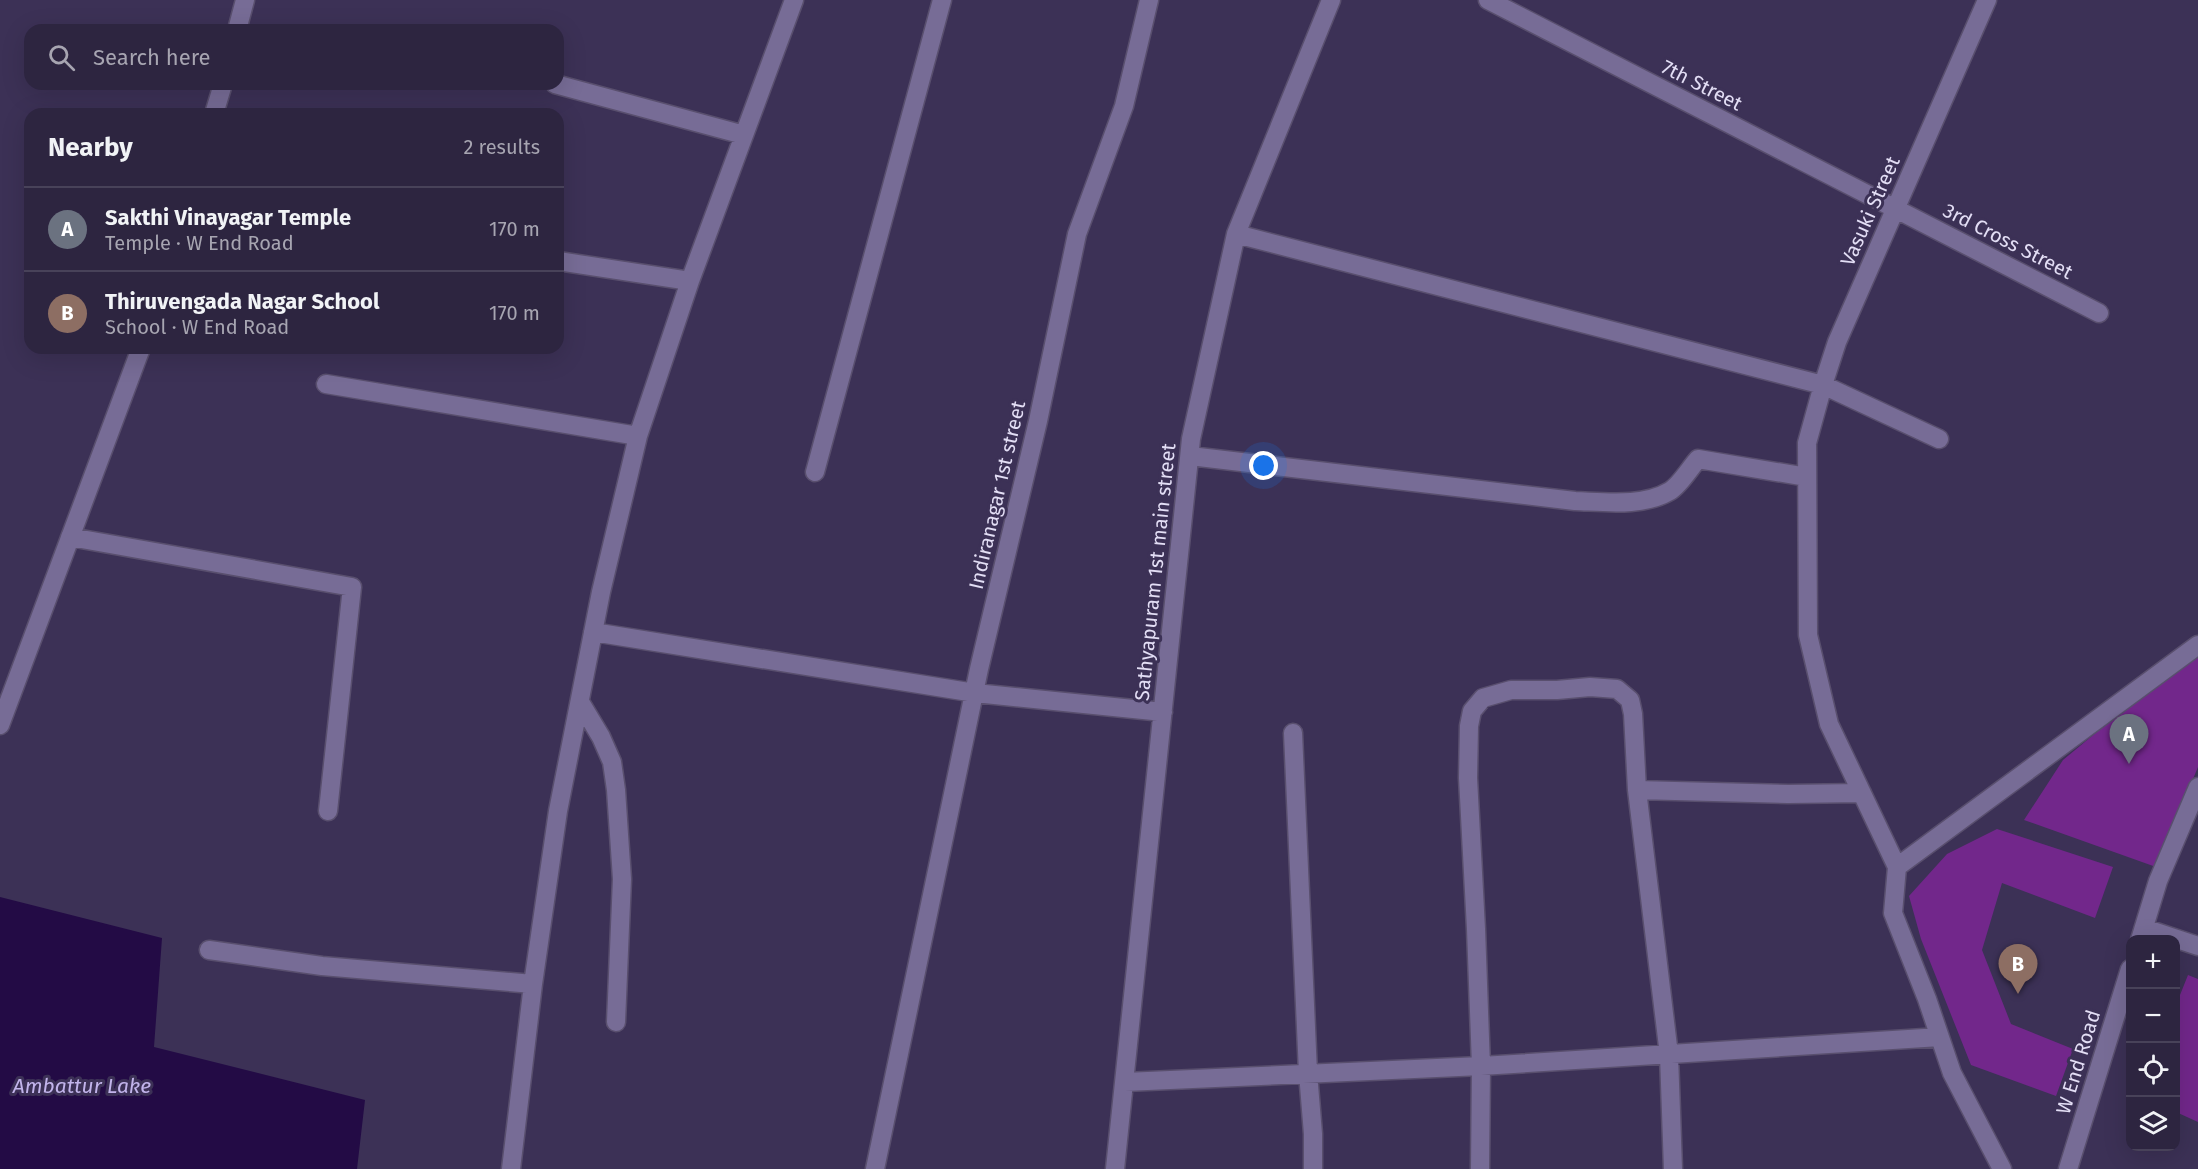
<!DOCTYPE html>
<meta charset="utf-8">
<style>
body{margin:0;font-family:"Fira Sans",sans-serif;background:#39314b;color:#f1f3f6}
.controls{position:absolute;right:18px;bottom:18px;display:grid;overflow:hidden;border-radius:12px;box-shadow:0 6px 24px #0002}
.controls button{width:54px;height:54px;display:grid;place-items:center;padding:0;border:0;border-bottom:2px solid #484259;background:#2d2540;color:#f1f3f6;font:30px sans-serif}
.you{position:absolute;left:1264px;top:466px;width:21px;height:21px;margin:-15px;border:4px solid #fff;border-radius:50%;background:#1a73e8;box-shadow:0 0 0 9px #1a73e833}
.badge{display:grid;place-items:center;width:39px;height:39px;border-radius:50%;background:#db2777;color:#fff;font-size:20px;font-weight:700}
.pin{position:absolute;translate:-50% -50px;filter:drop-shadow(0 2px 3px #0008)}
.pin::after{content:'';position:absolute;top:32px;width:21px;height:18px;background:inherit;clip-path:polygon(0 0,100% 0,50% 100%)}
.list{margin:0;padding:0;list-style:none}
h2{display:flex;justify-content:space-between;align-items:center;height:78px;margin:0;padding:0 24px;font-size:26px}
h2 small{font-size:20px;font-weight:400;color:#a7a5b1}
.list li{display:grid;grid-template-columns:39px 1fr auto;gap:18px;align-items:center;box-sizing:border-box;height:84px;padding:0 24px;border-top:2px solid #484259}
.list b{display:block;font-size:22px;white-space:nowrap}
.list p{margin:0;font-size:20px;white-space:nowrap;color:#a7a5b1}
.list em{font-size:20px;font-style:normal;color:#a7a5b1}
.icon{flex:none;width:33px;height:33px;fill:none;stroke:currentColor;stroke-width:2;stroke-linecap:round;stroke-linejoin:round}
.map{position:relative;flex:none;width:2198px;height:1169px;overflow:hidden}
.search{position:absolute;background:#2d2540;box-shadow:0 6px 24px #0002;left:24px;top:24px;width:540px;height:66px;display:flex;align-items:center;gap:15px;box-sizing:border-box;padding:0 21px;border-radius:18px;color:#a7a5b1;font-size:22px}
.panel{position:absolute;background:#2d2540;box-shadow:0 6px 24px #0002;left:24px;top:108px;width:540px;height:246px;border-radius:18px}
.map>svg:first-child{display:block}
.water{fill:#230b45}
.building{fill:#72278b}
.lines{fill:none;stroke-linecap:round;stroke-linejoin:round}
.minor-casing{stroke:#594f6e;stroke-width:21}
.minor{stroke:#776c96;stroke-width:18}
.labels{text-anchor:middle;stroke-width:6;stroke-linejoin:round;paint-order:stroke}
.street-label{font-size:20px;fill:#e3def5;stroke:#3c3156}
.water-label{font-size:21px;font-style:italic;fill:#c2b4eb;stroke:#3c3156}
</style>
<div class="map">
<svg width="2198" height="1169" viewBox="0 0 2198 1169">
<rect width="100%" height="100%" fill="#3c3156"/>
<!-- water -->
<path class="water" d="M 0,897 L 162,938 L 154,1047 L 365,1100 L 357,1169 L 0,1169 Z"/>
<!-- building -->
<path class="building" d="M 2198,656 L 2198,767 L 2156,867 L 2024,820 L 2063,760 L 2098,731 Z
M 1997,829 L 2113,867 L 2095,918 L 2002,883 L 1982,950 L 2011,1024 L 2073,1049 L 2056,1096 L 1971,1065 L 1921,939 L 1909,896 L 1947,854 Z
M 2188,975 L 2198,979 L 2198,1122 L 2176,1112 L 2176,1005 Z"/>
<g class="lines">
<defs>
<path id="minor" d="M 1488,0 L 2099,313
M 237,30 L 245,0
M 555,84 L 744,135
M 214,114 L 223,84
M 1236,234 L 1823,385 L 1939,439
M 558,261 L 690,281
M 326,384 L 638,436
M 1190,456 L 1575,501 C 1605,502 1643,507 1670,491 C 1680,485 1690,468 1698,459 L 1807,477
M 815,472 L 942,0
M 70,537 L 352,587 L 328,811
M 593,632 L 975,693 L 1163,712
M 580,702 L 601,737 L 612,762 L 616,790 L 622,879 L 616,1022
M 0,725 L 141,348
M 1293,733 L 1308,1073 L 1313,1134 L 1313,1169
M 1637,790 L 1788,794 L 1862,793
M 1897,867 L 1829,724 L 1808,635 L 1807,443 L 1823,385 L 1837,342 L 1987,0
M 2144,928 L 2198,946
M 2140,940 L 2158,881 L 2198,787
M 209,950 L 322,966 L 533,984
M 1125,1082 L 1481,1066 L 1940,1037
M 511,1169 L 533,984 L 558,811 L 601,592 L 638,436 L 690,281 L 794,0
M 875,1169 L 979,669 L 1038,421 L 1077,234 L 1124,106 L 1149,0
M 1115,1169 L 1191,439 L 1236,234 L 1331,0
M 1480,1169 L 1481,1066 L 1476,929 L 1468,778 L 1469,726 L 1472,711 L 1483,698 L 1511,690 L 1557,690 L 1590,687 L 1617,689 L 1630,700 L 1633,714 L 1637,790 L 1669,1055 L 1673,1169
M 2002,1169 L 1952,1073 L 1927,999 L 1893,913 L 1897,867 L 2198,645
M 2068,1169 L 2130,969"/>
</defs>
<!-- minor casing -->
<use href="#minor" class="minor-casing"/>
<!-- minor -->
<use href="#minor" class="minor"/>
</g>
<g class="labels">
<!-- street labels -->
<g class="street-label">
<text transform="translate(1702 85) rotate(27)" y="7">7th Street</text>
<text transform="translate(1870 211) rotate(-66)" y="7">Vasuki Street</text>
<text transform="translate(2008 241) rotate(27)" y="7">3rd Cross Street</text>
<text transform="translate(997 495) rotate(-77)" y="7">Indiranagar 1st street</text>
<text transform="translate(1155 572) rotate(-84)" y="7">Sathyapuram 1st main street</text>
<text transform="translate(2078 1062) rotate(-73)" y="7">W End Road</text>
</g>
<!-- water labels -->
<g class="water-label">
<text x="82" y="1093">Ambattur Lake</text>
</g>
</g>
</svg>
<div class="controls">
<button>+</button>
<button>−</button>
<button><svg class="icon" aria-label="locate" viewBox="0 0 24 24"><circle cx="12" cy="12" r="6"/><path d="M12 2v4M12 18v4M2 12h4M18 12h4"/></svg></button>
<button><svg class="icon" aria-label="layers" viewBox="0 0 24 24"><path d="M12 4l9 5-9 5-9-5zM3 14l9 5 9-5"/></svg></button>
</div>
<div class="you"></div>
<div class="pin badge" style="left:2129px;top:764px;background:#6b7280">A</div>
<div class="pin badge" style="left:2018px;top:994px;background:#8d6e63">B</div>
<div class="search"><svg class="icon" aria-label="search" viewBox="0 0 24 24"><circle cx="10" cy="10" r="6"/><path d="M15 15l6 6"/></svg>Search here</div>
<section class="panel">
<h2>Nearby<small>2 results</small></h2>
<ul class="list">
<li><span class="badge" style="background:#6b7280">A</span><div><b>Sakthi Vinayagar Temple</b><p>Temple · W End Road</p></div><em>170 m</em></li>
<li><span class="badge" style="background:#8d6e63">B</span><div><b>Thiruvengada Nagar School</b><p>School · W End Road</p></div><em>170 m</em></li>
</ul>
</section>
</div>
